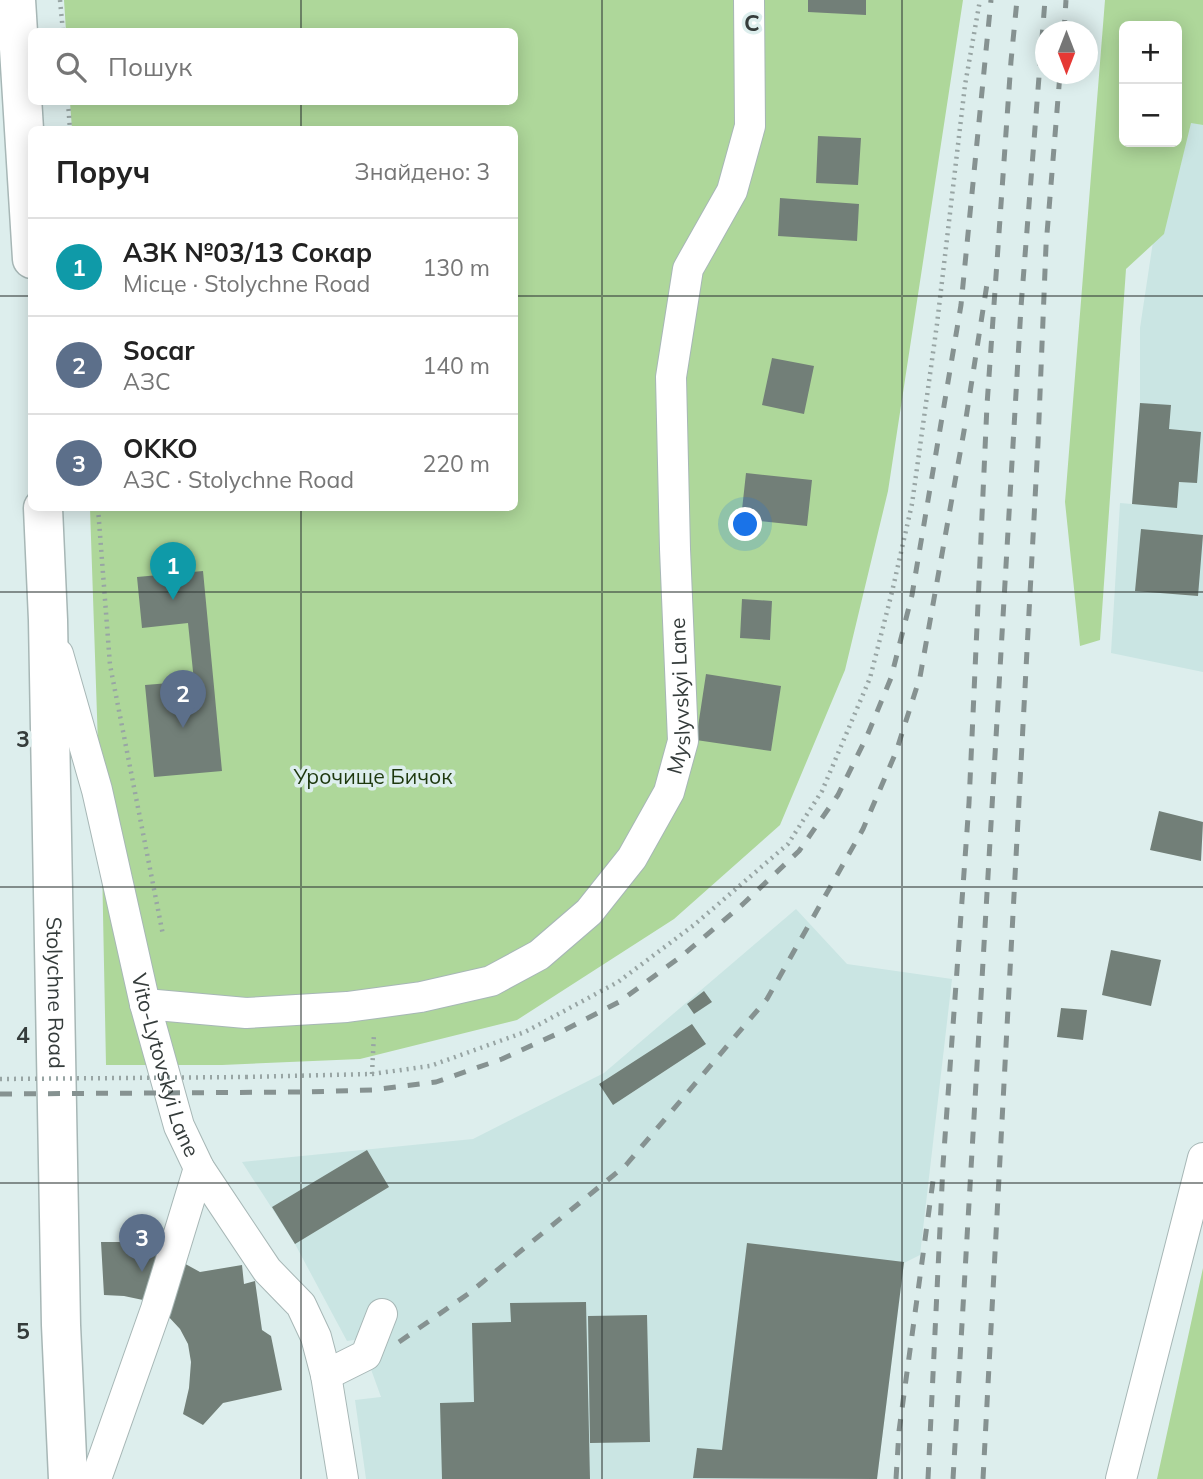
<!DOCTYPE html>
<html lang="uk">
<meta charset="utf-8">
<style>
body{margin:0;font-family:Mulish,sans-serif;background:#f6f6f6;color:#222}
.controls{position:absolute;right:21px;top:21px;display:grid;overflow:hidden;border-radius:10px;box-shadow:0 4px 18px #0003}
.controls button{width:63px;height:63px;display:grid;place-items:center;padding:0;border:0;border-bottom:2px solid #e0e0e0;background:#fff;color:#222;font:35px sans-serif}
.compass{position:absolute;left:1035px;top:21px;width:63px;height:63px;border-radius:50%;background:#fff;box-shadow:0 4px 18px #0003;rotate:180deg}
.you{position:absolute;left:746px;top:525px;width:24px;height:24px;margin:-18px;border:5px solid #fff;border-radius:50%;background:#1a73e8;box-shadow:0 0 0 10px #1a73e833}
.badge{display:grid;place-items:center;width:46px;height:46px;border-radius:50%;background:#0b8043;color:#fff;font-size:23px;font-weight:700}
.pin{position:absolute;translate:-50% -58px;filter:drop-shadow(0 2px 4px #0008)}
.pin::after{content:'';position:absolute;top:37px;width:24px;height:21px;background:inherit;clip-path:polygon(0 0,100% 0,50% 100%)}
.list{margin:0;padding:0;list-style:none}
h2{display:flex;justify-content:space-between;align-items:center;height:91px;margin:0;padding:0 28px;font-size:30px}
h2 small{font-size:23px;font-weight:400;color:#767676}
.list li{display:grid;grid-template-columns:46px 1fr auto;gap:21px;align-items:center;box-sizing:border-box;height:98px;padding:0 28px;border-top:2px solid #e0e0e0}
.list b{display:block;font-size:26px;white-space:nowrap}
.list p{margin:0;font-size:23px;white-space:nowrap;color:#767676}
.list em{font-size:23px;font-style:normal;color:#767676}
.icon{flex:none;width:38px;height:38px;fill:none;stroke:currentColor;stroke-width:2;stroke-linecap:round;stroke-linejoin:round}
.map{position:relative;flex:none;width:1203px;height:1479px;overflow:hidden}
.search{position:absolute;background:#fff;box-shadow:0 4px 18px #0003;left:28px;top:28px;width:490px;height:77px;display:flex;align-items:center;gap:18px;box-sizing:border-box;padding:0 24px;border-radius:10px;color:#767676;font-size:26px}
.panel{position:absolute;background:#fff;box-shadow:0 4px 18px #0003;left:28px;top:126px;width:490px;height:385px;border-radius:10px}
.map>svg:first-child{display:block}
.built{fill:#cae5e3}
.green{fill:#aed79a;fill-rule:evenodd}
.building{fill:#727f78}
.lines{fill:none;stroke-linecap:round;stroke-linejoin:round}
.minor-casing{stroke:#a7b7b6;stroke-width:32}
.highway-casing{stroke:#a7b7b6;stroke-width:41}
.path{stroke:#98a5a4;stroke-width:4.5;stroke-dasharray:2 5;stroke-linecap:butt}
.minor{stroke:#fff;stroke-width:30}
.highway{stroke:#fff;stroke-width:38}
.rail{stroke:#869291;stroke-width:5;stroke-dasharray:12 12;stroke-linecap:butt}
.path-bridge{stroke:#98a5a4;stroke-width:4.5;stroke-dasharray:2 5;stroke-linecap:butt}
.grid{fill:none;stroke:#353c3b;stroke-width:2;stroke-opacity:0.55}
.labels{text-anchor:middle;stroke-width:7;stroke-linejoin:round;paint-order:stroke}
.street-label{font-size:21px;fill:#353c3b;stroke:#ddeeed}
.park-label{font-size:21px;fill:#1d380d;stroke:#ddeeed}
.grid-label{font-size:23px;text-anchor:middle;font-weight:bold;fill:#353c3b;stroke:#ddeeed;stroke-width:7;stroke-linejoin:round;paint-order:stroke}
</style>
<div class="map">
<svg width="1203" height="1479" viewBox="0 0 1203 1479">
<rect width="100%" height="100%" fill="#ddeeed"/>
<!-- built -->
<path class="built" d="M 1189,122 L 1203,125 L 1203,672 L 1111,653 L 1120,503 L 1132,504 L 1140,403 L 1140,328 L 1168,142 L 1177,142 Z
M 796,909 L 847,964 L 952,979 L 920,1255 L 904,1263 L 877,1479 L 366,1479 L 355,1400 L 381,1397 L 360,1339 L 347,1341 L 295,1244 L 242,1162 L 473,1139 L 604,1073 Z"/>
<!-- green -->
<path class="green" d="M 64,0 L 963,0 L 888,491 L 845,670 L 780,825 L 674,919 L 517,1020 L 360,1059 L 222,1065 L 106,1065 L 102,863 L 90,508 L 514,508 L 514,130 L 72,129 L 70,102 L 514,102 L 514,32 L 66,31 Z
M 1105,0 L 1203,0 L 1203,125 L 1191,123 L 1164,234 L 1126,269 L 1100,640 L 1080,646 L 1065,502 ZM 1124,26 L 1177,26 L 1177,142 L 1124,142 Z
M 1203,1268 L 1203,1479 L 1157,1479 Z"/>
<!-- building -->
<path class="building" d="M 808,0 L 866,0 L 866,15 L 808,12 Z
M 818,136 L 861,138 L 858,185 L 816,183 Z
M 780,198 L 859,204 L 857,241 L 778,236 Z
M 772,358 L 814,366 L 804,414 L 762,405 Z
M 1140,403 L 1171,405 L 1169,429 L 1201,432 L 1197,483 L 1179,482 L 1177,508 L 1132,504 Z
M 746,473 L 812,480 L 807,526 L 741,519 Z
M 1141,529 L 1203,535 L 1198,596 L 1135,591 Z
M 203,571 L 222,771 L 154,777 L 145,685 L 194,681 L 188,623 L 142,628 L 137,577 Z
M 742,599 L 772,601 L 770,640 L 740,638 Z
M 706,674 L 781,686 L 771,751 L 696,740 Z
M 1159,811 L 1203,822 L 1201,861 L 1150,850 Z
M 1111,950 L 1161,960 L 1151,1006 L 1102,995 Z
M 704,991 L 712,1002 L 694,1014 L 687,1004 Z
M 1061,1008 L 1087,1010 L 1083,1040 L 1057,1037 Z
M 692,1024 L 706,1044 L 613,1105 L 599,1084 Z
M 367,1150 L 389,1187 L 295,1244 L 272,1207 Z
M 101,1242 L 130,1242 L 160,1250 L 200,1272 L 242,1265 L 244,1284 L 255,1281 L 262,1330 L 271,1336 L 282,1390 L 223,1403 L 203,1425 L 183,1414 L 189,1388 L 191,1362 L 188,1344 L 180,1329 L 167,1315 L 143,1300 L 124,1296 L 104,1295 Z
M 747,1243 L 904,1262 L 877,1479 L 693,1478 L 697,1448 L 722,1450 Z
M 586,1302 L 590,1479 L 442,1479 L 440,1403 L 474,1402 L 472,1323 L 511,1322 L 510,1303 Z
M 647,1315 L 650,1442 L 590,1443 L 588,1316 Z"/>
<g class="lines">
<defs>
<g id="minor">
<path id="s1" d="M 58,654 L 97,790 L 145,1004 L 179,1126 L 199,1168 L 267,1270 L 301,1305 L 316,1337 L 326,1375 L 343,1479"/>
<path id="s2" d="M 145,1004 L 246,1013 L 347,1007 L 421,997 L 491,981 L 539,955 L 589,912 L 632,858 L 669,792 L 683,741 L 675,549 L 671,377 L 688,269 L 732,191 L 750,126 L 749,0"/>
<path d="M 326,1375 L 366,1355 L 382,1314"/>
<path d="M 96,1479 L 156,1309 L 199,1168"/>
<path d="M 1121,1479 L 1203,1158"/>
</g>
<g id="highway">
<path d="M 16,0 L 32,259"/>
<path id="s3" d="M 43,508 L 48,620 L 61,1325 L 68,1479"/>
</g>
</defs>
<!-- minor casing -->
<use href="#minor" class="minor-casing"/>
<!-- highway casing -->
<use href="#highway" class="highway-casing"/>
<!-- path -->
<path class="path" d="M 60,0 L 63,32
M 68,102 L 70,130
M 98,508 L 110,665 L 163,935
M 372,1074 L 374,1033
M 246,1077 L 372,1074 L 430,1066 L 525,1032 L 618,982 L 694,925 L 788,844 L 822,791 L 870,678 L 892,592 L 912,504 L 937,324 L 965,85 L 980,0"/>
<!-- minor -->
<use href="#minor" class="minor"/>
<!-- highway -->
<use href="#highway" class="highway"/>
<!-- rail -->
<path class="rail" d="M 1064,32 L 1066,0
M 0,1094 L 307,1092 L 372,1090 L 436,1082 L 502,1059 L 559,1033 L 619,1002 L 683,955 L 743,904 L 799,851 L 838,795 L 867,736 L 891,678 L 912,595 L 961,305 L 991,0
M 399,1342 L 468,1294 L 626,1165 L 767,999 L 863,829 L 896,752 L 920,677 L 964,431 L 987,284
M 896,1479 L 899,1431 L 933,1181
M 928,1479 L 943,1165 L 969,803 L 987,405 L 1011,61 L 1017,0
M 953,1479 L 1021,307 L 1045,0
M 983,1479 L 1038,443 L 1046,246 L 1060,74"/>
<!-- path-bridge -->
<path class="path-bridge" d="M 0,1079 L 246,1077"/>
</g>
<!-- grid -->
<path class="grid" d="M 301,0 L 301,32M 602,0 L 602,1479M 902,0 L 902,1479M 301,102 L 301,130M 0,296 L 32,296M 514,296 L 1203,296M 301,508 L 301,1479M 0,592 L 1203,592M 0,887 L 1203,887M 0,1183 L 1203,1183"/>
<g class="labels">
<!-- street labels -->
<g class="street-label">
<text dy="7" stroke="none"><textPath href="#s2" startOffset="712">Myslyvskyi Lane</textPath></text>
<text dy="7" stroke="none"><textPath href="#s3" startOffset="485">Stolychne Road</textPath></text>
<text dy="7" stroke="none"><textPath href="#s1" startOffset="425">Vito-Lytovskyi Lane</textPath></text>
</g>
<!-- park labels -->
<g class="park-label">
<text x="373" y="784">Урочище Бичок</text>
</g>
</g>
<g class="grid-label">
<text x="752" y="31">C</text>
<text x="23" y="747">3</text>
<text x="23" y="1043">4</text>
<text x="23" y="1339">5</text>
</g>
</svg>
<div class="controls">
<button>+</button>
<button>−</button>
</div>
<svg class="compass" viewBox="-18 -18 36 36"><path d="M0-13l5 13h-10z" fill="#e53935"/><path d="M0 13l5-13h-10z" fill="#767676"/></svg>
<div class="you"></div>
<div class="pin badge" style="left:173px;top:600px;background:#0f9aa8">1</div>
<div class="pin badge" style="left:183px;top:728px;background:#5c6f8a">2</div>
<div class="pin badge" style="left:142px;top:1272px;background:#5c6f8a">3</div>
<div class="search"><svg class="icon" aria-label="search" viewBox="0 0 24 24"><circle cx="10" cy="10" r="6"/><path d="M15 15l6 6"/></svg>Пошук</div>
<section class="panel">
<h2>Поруч<small>Знайдено: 3</small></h2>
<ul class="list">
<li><span class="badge" style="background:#0f9aa8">1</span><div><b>АЗК №03/13 Сокар</b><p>Місце · Stolychne Road</p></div><em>130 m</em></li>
<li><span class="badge" style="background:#5c6f8a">2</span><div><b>Socar</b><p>АЗС</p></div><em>140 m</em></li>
<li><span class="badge" style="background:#5c6f8a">3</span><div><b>OKKO</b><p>АЗС · Stolychne Road</p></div><em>220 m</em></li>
</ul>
</section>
</div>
